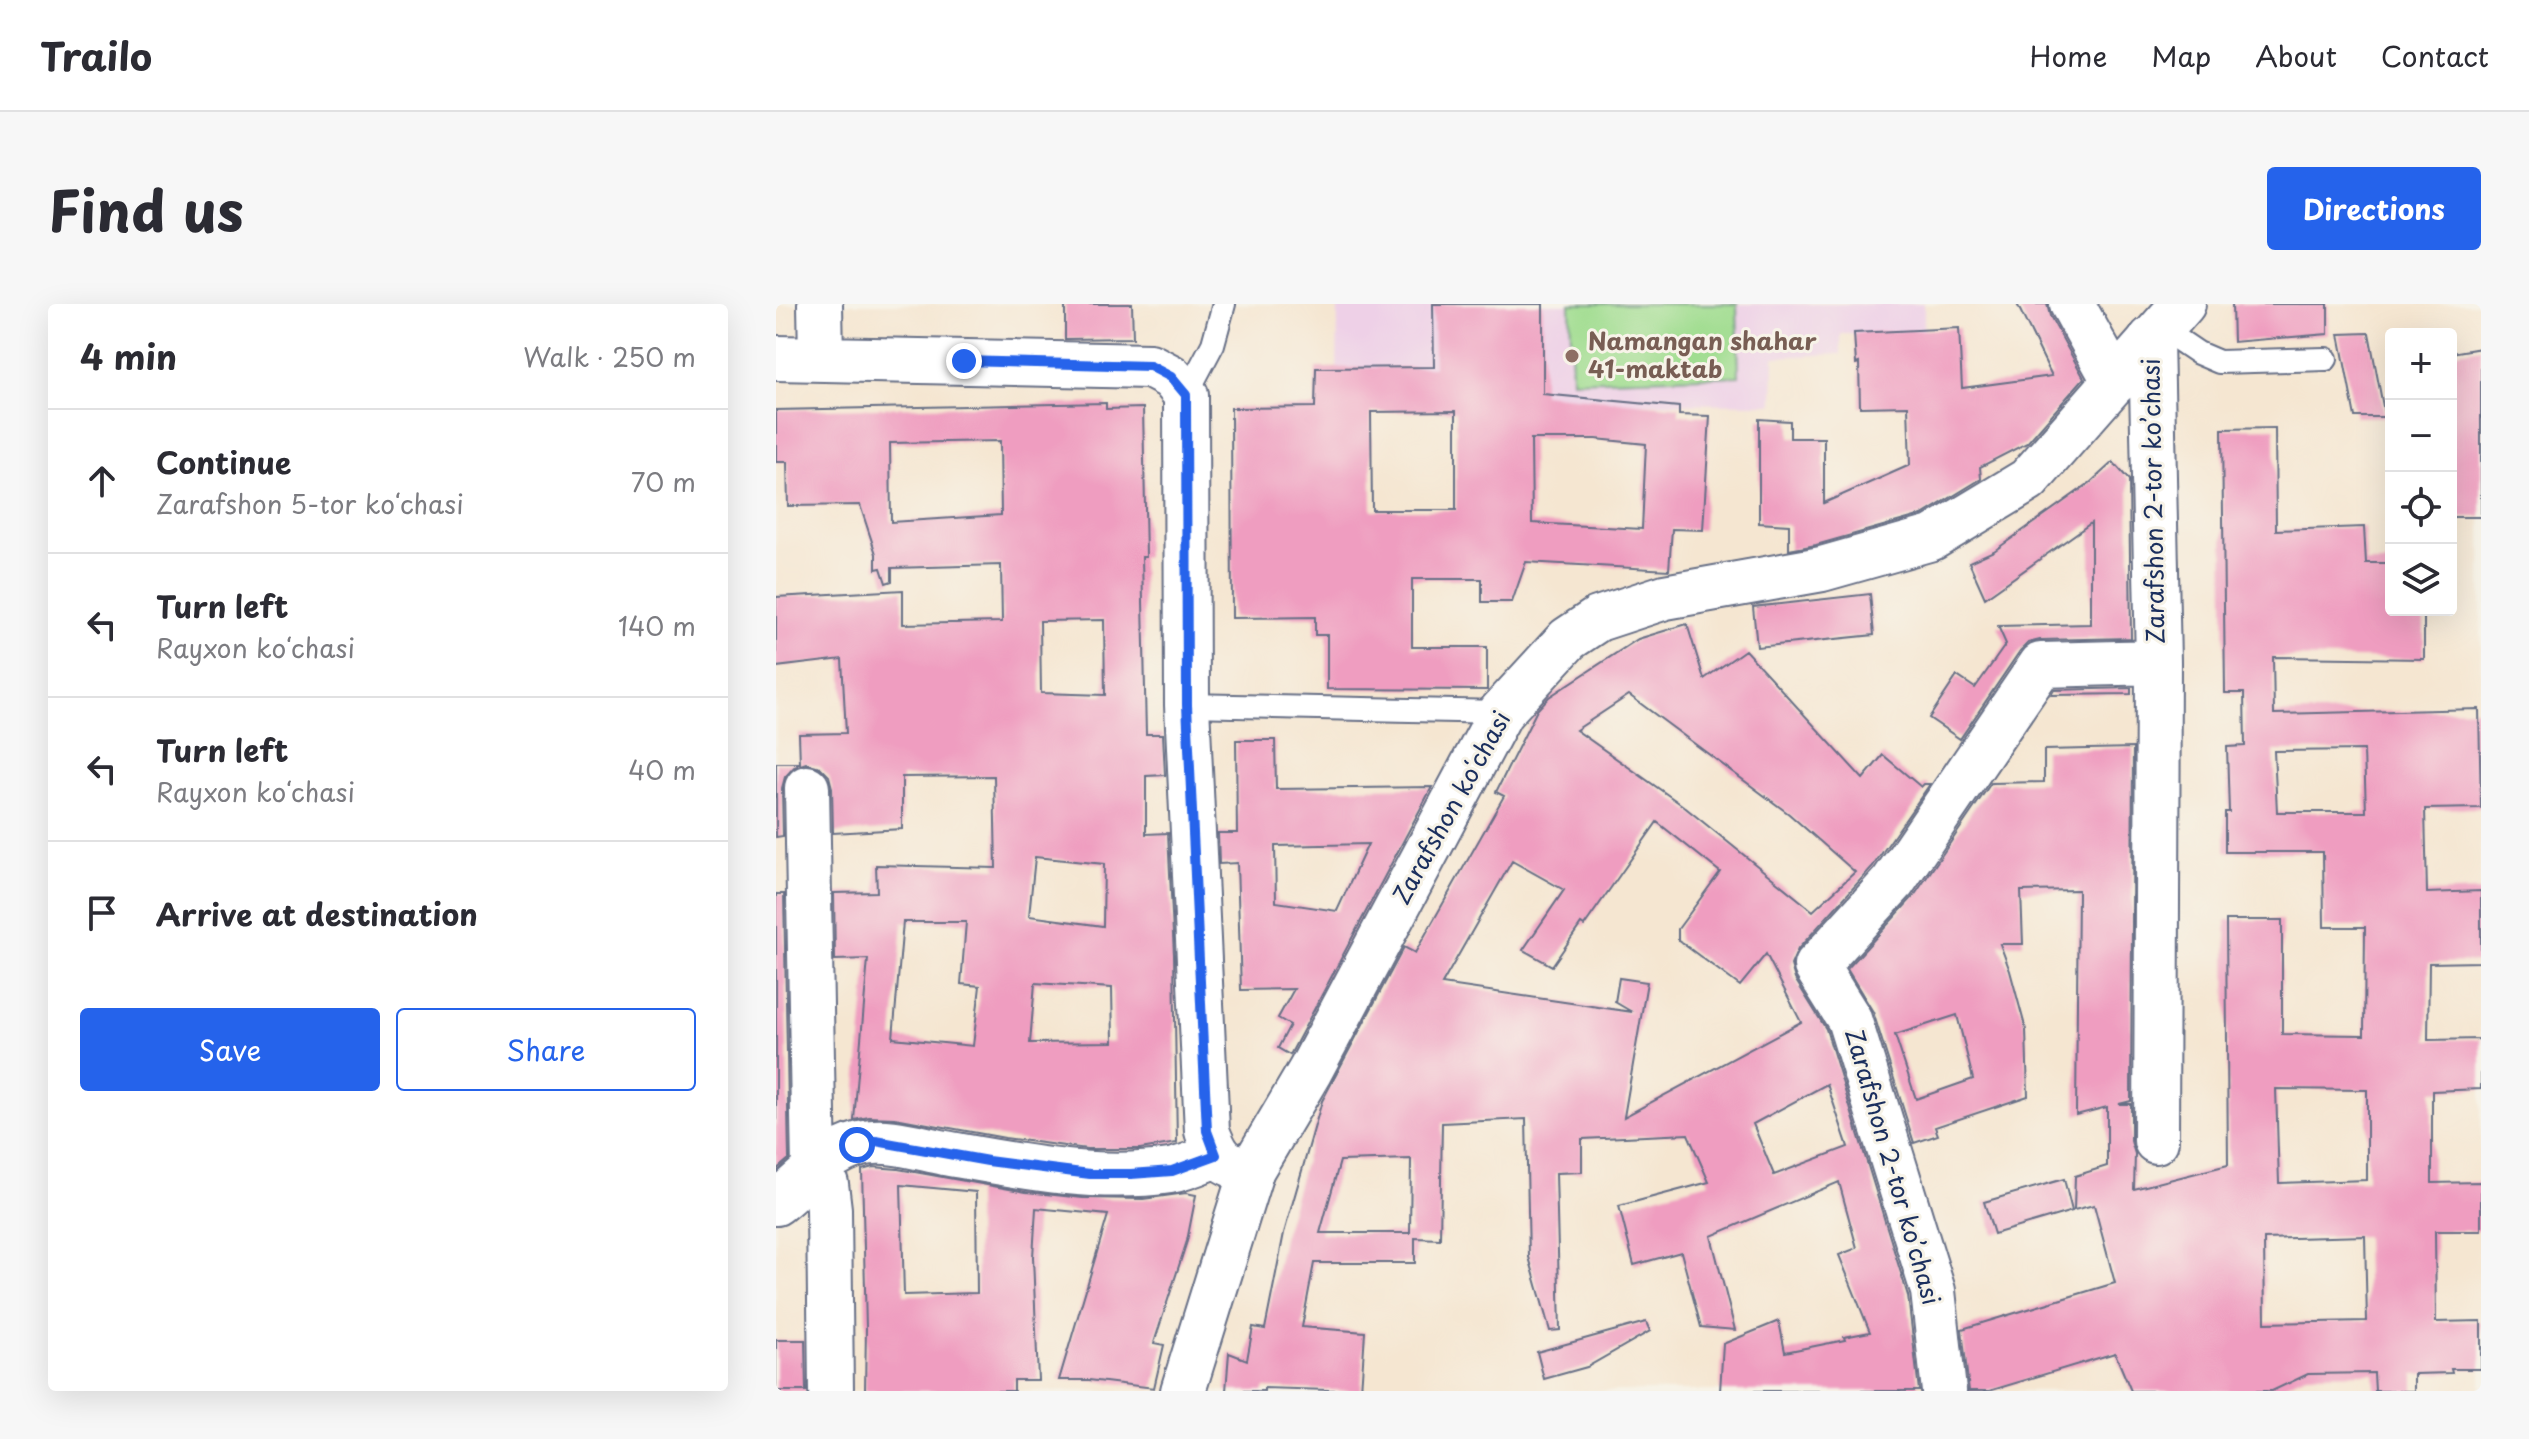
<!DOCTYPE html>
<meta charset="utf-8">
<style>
body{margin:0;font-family:"Playpen Sans",sans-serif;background:#f7f7f7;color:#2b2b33}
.controls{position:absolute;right:24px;top:24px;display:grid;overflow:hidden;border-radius:8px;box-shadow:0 8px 32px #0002}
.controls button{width:72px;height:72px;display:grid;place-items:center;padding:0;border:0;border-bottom:2px solid #e1e1e2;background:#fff;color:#2b2b33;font:40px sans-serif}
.stop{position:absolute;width:24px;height:24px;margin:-18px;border:6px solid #2563eb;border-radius:50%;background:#fff}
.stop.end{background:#2563eb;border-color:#fff;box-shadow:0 2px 8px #0008}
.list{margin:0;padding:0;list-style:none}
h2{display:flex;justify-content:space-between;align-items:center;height:104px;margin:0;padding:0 32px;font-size:34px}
h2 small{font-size:26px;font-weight:400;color:#7c7c81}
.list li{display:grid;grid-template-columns:52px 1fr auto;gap:24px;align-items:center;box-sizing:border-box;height:144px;padding:0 32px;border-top:2px solid #e1e1e2}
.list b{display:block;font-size:30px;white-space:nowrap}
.list p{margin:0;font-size:26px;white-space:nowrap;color:#7c7c81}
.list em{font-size:26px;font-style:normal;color:#7c7c81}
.actions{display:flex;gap:16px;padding:24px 32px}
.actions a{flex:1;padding:18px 0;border:2px solid #2563eb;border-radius:8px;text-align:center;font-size:28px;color:#2563eb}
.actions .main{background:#2563eb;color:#fff}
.icon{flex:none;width:44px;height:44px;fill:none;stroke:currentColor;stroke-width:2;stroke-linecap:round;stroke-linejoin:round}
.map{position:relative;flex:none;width:1705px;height:1087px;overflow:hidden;border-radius:8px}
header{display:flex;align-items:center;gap:48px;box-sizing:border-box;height:112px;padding:0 40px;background:#fff;border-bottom:2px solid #e1e1e2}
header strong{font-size:38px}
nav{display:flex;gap:44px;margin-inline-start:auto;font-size:28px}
.intro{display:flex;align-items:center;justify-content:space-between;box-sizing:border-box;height:192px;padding:0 48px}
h1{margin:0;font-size:56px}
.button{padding:20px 36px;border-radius:8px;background:#2563eb;color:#fff;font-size:28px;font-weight:700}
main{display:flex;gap:48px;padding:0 48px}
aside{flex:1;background:#fff;border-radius:8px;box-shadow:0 8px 32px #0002}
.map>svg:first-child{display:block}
.built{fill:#eed0e7}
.green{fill:#a0dd90;stroke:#5e8677;stroke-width:2}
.building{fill:#ef9dc0;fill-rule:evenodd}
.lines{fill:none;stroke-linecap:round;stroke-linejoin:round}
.service-casing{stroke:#676f86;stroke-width:26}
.minor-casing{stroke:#676f86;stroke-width:48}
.tertiary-casing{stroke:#676f86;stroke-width:48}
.service{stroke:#fff;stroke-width:22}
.minor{stroke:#fff;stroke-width:44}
.tertiary{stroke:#fff;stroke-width:44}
.route{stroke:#2563eb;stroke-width:10}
.education-dot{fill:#8d6e63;stroke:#f7f3e8;stroke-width:3}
.labels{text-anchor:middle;stroke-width:6;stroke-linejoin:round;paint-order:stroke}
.education-label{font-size:24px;font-weight:bold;fill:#785e54;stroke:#f7f3e8;text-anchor:start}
.street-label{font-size:24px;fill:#1b2f5e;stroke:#f7f3e8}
</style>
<header>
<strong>Trailo</strong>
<nav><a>Home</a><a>Map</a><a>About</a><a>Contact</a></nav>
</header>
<div class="intro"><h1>Find us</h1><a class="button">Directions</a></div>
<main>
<aside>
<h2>4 min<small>Walk · 250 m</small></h2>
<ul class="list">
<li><svg class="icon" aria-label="ahead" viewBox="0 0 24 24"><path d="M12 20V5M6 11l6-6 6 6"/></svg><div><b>Continue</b><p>Zarafshon 5-tor koʻchasi</p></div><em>70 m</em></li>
<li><svg class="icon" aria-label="left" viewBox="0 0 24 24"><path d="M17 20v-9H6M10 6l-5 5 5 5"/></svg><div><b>Turn left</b><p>Rayxon koʻchasi</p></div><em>140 m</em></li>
<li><svg class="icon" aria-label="left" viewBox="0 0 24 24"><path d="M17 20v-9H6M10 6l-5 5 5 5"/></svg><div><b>Turn left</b><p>Rayxon koʻchasi</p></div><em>40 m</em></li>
<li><svg class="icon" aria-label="arrive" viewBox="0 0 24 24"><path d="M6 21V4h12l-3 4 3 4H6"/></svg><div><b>Arrive at destination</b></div></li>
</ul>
<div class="actions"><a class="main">Save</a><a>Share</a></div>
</aside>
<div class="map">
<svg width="1705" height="1087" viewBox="0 0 1705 1087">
<rect width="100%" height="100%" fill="#f7f3e8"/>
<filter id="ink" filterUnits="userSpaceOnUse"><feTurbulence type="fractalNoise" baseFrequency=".0125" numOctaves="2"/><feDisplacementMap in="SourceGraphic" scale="16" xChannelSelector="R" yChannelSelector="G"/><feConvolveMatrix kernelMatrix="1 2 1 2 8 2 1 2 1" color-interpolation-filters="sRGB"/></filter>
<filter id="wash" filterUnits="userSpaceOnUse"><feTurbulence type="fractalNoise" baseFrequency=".006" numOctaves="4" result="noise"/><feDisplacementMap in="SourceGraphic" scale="32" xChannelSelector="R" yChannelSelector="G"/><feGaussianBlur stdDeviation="1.8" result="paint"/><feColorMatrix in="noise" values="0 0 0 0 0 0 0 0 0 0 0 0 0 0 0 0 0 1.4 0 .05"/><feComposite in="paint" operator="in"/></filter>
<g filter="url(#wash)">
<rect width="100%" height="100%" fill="#f5e6d1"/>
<!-- built -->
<path class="built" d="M 562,0 L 1148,0 L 1148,30 L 1065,30 L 1065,50 L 998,53 L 997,100 L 830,99 L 561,72 Z"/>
<!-- green -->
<path class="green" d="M 794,0 L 961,0 L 963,72 L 796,77 Z"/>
<g id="blocks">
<!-- building -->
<path class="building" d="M 289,0 L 356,0 L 357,34 L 289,35 Z
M 657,0 L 767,0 L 767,90 L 903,103 L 903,111 L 934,112 L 927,226 L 896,225 L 893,266 L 750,258 L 736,298 L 706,298 L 706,275 L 636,275 L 636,343 L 711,343 L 711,386 L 551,385 L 551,331 L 539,331 L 539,313 L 456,314 L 455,104 L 539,103 L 540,64 L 658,63 ZM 680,107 L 680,206 L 596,206 L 595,108 ZM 755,135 L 820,135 L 870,140 L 866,225 L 756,219 Z
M 1241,0 L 1271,0 L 1274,12 L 1308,74 L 1251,139 L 1204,163 L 1205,175 L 1146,211 L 1040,241 L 1013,246 L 1013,221 L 983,219 L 983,115 L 1014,117 L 1014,134 L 1048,134 L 1048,199 L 1134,161 L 1132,102 L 1084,103 L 1083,59 L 1080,60 L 1078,29 L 1183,24 L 1186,84 L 1276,72 Z
M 1456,0 L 1552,0 L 1552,30 L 1457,38 Z
M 1593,29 L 1609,113 L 1579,113 L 1563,30 Z
M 1705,44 L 1705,213 L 1675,213 L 1675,49 Z
M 330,99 L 330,105 L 367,104 L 370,253 L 366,253 L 370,430 L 387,430 L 389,471 L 370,472 L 370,530 L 392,529 L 398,651 L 401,839 L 364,845 L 311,845 L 229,834 L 119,814 L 93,813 L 78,816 L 92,655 L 59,656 L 58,589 L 101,588 L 100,561 L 220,564 L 218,472 L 126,473 L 126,525 L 57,529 L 56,484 L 53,472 L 44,463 L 30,459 L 18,463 L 9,473 L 6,484 L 7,532 L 0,533 L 0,459 L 24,459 L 23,430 L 70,429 L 66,355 L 0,363 L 0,293 L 127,286 L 127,320 L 226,318 L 225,261 L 116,264 L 116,277 L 110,279 L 105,264 L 100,265 L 100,250 L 84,201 L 12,202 L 11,158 L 0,158 L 0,106 ZM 224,137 L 225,211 L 115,218 L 114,139 ZM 328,316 L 329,391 L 265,389 L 264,317 ZM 259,553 L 328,560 L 327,622 L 253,612 ZM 127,618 L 190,618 L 185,680 L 204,682 L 197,742 L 117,734 ZM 259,679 L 336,684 L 337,738 L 254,739 Z
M 1499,124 L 1500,226 L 1588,223 L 1590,259 L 1615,259 L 1615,306 L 1648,306 L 1648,355 L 1497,353 L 1498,410 L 1703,405 L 1705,504 L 1649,505 L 1651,589 L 1705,587 L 1705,658 L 1653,659 L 1652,736 L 1705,735 L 1705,785 L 1656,787 L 1656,879 L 1705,878 L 1705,927 L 1659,927 L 1660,1018 L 1705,1017 L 1705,1065 L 1675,1065 L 1676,1069 L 1638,1070 L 1638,1087 L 1599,1087 L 1598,1069 L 1532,1070 L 1496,1087 L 1355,1087 L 1339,1049 L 1213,1087 L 1193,1087 L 1186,1025 L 1339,979 L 1318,901 L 1298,906 L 1299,872 L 1331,862 L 1331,803 L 1300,811 L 1302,586 L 1245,587 L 1247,640 L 1224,640 L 1234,667 L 1250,726 L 1252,792 L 1159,823 L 1162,831 L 1138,839 L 1097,708 L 1071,665 L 1138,592 L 1215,479 L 1268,478 L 1268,446 L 1357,444 L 1355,797 L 1343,800 L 1355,800 L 1355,837 L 1359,850 L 1358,885 L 1452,861 L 1450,616 L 1506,616 L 1506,730 L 1588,731 L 1589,623 L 1548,623 L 1547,548 L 1449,548 L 1449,508 L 1453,508 L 1451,443 L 1469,442 L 1468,389 L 1449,389 L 1446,125 ZM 1588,446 L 1590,508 L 1501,508 L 1498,447 ZM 1181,711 L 1197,775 L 1140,795 L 1119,731 ZM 1500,785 L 1591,786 L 1591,876 L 1503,879 ZM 1589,932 L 1591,1017 L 1489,1019 L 1488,935 Z
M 1337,158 L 1353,176 L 1355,334 L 1264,336 L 1252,339 L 1244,347 L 1184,435 L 1153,414 L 1181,372 L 1199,384 L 1230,340 L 1222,322 L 1315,320 L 1315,219 L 1209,294 L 1193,258 L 1218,247 L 1315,178 Z
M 1094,290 L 1098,331 L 981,343 L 977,303 Z
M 911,320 L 928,375 L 969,346 L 1087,475 L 1107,451 L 1145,483 L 1148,480 L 1154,480 L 1097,562 L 1022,645 L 1015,661 L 1019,675 L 1050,725 L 1132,992 L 1143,1087 L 944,1087 L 947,1040 L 1003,1017 L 1009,1048 L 1069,1036 L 1068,1033 L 1094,1028 L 1063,951 L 1081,944 L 1063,878 L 935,932 L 959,1026 L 925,1023 L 905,948 L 858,961 L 843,902 L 933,878 L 912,830 L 806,835 L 806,868 L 780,869 L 784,1026 L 774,1027 L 753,953 L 750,815 L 666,819 L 664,935 L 639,934 L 639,959 L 538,959 L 526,1023 L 589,1028 L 585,1087 L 488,1084 L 488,1087 L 450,1087 L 453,1049 L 471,1056 L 477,1023 L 489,1025 L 508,929 L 546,797 L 628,643 L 639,649 L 728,492 L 720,488 L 761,406 L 773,393 L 862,335 ZM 853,391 L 1013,510 L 1079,568 L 1037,607 L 906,501 L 800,426 ZM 881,518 L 944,568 L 902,625 L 902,636 L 964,682 L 990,650 L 1025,718 L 848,813 L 871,678 L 843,674 L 839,698 L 856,708 L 666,680 L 736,557 L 788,586 L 747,646 L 776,662 L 805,620 L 808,622 ZM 1051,780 L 1072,843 L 998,871 L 977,820 ZM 635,855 L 634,929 L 544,929 L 564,857 Z
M 1355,384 L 1355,390 L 1275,391 L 1278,386 Z
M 460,436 L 499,436 L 500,485 L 656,483 L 514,751 L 502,744 L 514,721 L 502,714 L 518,685 L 465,686 L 461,559 L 443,560 L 442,529 L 461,529 ZM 592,540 L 561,607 L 500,598 L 499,542 Z
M 0,590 L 8,590 L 13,855 L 0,866 Z
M 97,863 L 122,865 L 250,888 L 307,894 L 367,895 L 410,889 L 420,891 L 411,937 L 378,1039 L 388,1041 L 378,1084 L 313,1076 L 283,1076 L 332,911 L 260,904 L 257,953 L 262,1076 L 238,1076 L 238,1087 L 89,1087 L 90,1024 L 86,866 ZM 125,881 L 200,888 L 201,989 L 128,991 Z
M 1288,875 L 1296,907 L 1218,930 L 1208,898 Z
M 870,1018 L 874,1027 L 811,1063 L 768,1075 L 761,1048 Z
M 0,1036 L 29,1036 L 30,1087 L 0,1087 Z"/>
</g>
</g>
<g filter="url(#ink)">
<use href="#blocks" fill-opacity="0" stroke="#676f86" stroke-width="2"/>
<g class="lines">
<defs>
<path id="service" d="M 1385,24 L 1422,49 L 1443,58 L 1550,55
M 410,91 L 437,40 L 448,0
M 411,401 L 725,408"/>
<path id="minor" d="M 44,0 L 45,53
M 1296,0 L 1339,78
M 1375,35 L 1382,358 L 1380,837
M 0,54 L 374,62 L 395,73 L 410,91 L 411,401 L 431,827 C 441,853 446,862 476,865
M 31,484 L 38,865 L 50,880 L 53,905 L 55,1087
M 0,899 C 27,878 50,849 84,840 C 111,833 142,844 169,849 C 242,862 320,878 394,867 C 410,864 425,857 440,851
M 1168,1087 L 1157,987 L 1073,715 L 1040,662 L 1117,578 L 1265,361 L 1382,358"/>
<path id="tertiary" d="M 407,1087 L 476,865 L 534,767 L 725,408 L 792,335 L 822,315 L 889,293 L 1046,265 L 1156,234 L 1252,176 L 1407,0"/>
</defs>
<!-- service casing -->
<use href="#service" class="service-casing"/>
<!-- minor casing -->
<use href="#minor" class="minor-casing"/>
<!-- tertiary casing -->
<use href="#tertiary" class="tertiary-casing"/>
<!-- service -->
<use href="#service" class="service"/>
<!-- minor -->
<use href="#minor" class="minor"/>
<!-- tertiary -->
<use href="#tertiary" class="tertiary"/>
</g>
</g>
<g class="lines" filter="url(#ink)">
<!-- route -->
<path class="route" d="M 81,841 L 100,837 L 212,857 L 314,870 L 355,870 L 396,867 L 440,851 L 431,827 L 411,401 L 410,91 L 395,73 L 374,62 L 188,57"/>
</g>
<!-- markers -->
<circle class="education-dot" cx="796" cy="52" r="8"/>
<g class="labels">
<!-- education labels -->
<g class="education-label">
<text x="812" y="46">Namangan shahar<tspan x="812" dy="28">41-maktab</tspan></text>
</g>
<!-- street labels -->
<g class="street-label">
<text transform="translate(1378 197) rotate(-91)" y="8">Zarafshon 2-tor koʼchasi</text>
<text transform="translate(676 504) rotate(-61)" y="8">Zarafshon koʻchasi</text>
<text transform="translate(1116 863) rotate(74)" y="8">Zarafshon 2-tor koʼchasi</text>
</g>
</g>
</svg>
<div class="controls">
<button>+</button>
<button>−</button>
<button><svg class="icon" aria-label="locate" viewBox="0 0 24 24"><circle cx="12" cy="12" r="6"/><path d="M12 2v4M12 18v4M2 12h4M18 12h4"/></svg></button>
<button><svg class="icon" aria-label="layers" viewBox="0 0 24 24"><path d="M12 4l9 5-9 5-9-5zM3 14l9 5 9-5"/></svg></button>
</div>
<div class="stop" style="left:81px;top:841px"></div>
<div class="stop end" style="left:188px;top:57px"></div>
</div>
</main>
